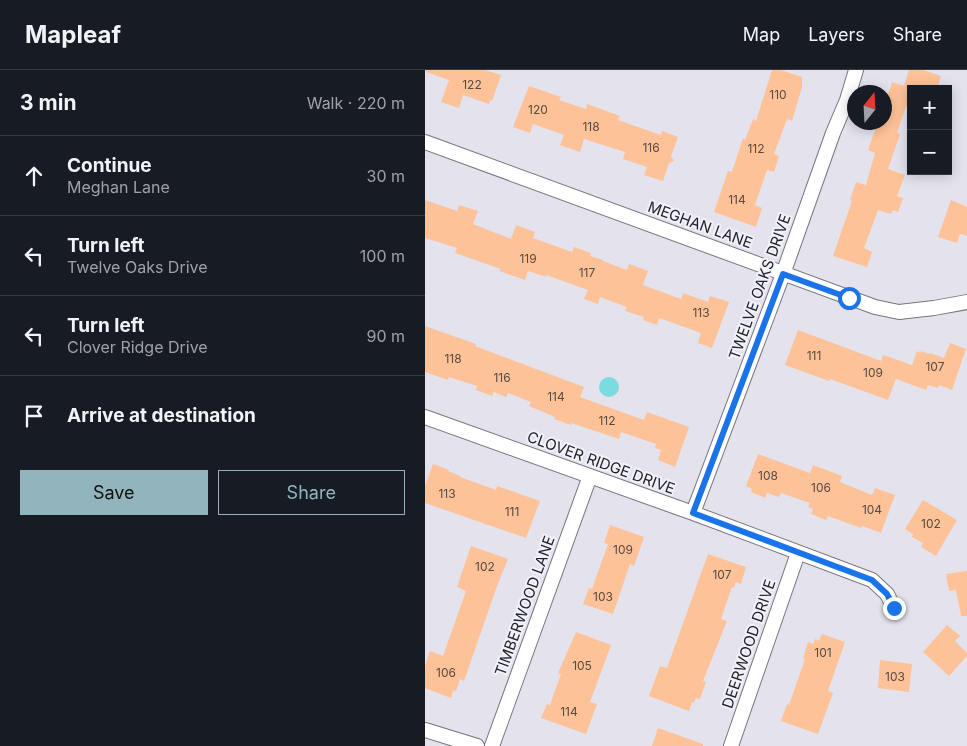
<!DOCTYPE html>
<meta charset="utf-8">
<style>
body{margin:0;font-family:Inter,sans-serif;background:#242831;color:#f1f3f6}
.controls{position:absolute;right:15px;top:15px;display:grid;overflow:hidden;border-radius:0px;box-shadow:0 2px 12px #0003}
.controls button{width:45px;height:45px;display:grid;place-items:center;padding:0;border:0;border-bottom:1px solid #363941;background:#171b24;color:#f1f3f6;font:25px sans-serif}
.compass{position:absolute;left:422px;top:15px;width:45px;height:45px;border-radius:50%;background:#171b24;box-shadow:0 2px 12px #0003;rotate:18deg}
.stop{position:absolute;width:15px;height:15px;margin:-11px;border:4px solid #1a73e8;border-radius:50%;background:#fff}
.stop.end{background:#1a73e8;border-color:#fff;box-shadow:0 1px 5px #0008}
.list{margin:0;padding:0;list-style:none}
h2{display:flex;justify-content:space-between;align-items:center;height:65px;margin:0;padding:0 20px;font-size:21px}
h2 small{font-size:16px;font-weight:400;color:#9ea1a6}
.list li{display:grid;grid-template-columns:32px 1fr auto;gap:15px;align-items:center;box-sizing:border-box;height:80px;padding:0 20px;border-top:1px solid #363941}
.list b{display:block;font-size:19px;white-space:nowrap}
.list p{margin:0;font-size:16px;white-space:nowrap;color:#9ea1a6}
.list em{font-size:16px;font-style:normal;color:#9ea1a6}
.actions{display:flex;gap:10px;padding:15px 20px}
.actions a{flex:1;padding:11px 0;border:1px solid #92b4bc;border-radius:0px;text-align:center;font-size:18px;color:#92b4bc}
.actions .main{background:#92b4bc;color:#111}
.icon{flex:none;width:28px;height:28px;fill:none;stroke:currentColor;stroke-width:2;stroke-linecap:round;stroke-linejoin:round}
.map{position:relative;flex:none;width:542px;height:676px;overflow:hidden}
header{display:flex;align-items:center;gap:30px;box-sizing:border-box;height:70px;padding:0 25px;background:#171b24;border-bottom:1px solid #363941}
header strong{font-size:24px}
nav{display:flex;gap:28px;margin-inline-start:auto;font-size:18px}
main{display:flex}
aside{flex:1;background:#171b24}
.map>svg:first-child{display:block}
.water{fill:#7ddade}
.building{fill:#fdc297}
.lines{fill:none;stroke-linecap:round;stroke-linejoin:round}
.street-casing{stroke:#75757d;stroke-width:16}
.street{stroke:#fff;stroke-width:14}
.route{stroke:#1a73e8;stroke-width:6}
.labels{text-anchor:middle;stroke-width:4;stroke-linejoin:round;paint-order:stroke}
.number-label{font-size:12px;fill:#594a42}
.street-label{font-size:15px;fill:#222226;stroke:#f1f1fb}
</style>
<header>
<strong>Mapleaf</strong>
<nav><a>Map</a><a>Layers</a><a>Share</a></nav>
</header>
<main>
<aside>
<h2>3 min<small>Walk · 220 m</small></h2>
<ul class="list">
<li><svg class="icon" aria-label="ahead" viewBox="0 0 24 24"><path d="M12 20V5M6 11l6-6 6 6"/></svg><div><b>Continue</b><p>Meghan Lane</p></div><em>30 m</em></li>
<li><svg class="icon" aria-label="left" viewBox="0 0 24 24"><path d="M17 20v-9H6M10 6l-5 5 5 5"/></svg><div><b>Turn left</b><p>Twelve Oaks Drive</p></div><em>100 m</em></li>
<li><svg class="icon" aria-label="left" viewBox="0 0 24 24"><path d="M17 20v-9H6M10 6l-5 5 5 5"/></svg><div><b>Turn left</b><p>Clover Ridge Drive</p></div><em>90 m</em></li>
<li><svg class="icon" aria-label="arrive" viewBox="0 0 24 24"><path d="M6 21V4h12l-3 4 3 4H6"/></svg><div><b>Arrive at destination</b></div></li>
</ul>
<div class="actions"><a class="main">Save</a><a>Share</a></div>
</aside>
<div class="map">
<svg width="542" height="676" viewBox="0 0 542 676">
<rect width="100%" height="100%" fill="#e4e3ed"/>
<!-- water -->
<path class="water" d="M174 317a10 10 0 1 1 20 0a10 10 0 1 1-20 0Z"/>
<!-- building -->
<path class="building" d="M 1,0 L 60,0 L 76,5 L 67,31 L 65,30 L 64,34 L 38,25 L 34,38 L 16,32 L 24,10 L 1,2 Z
M 347,0 L 356,0 L 377,7 L 377,17 L 367,51 L 362,49 L 349,84 L 354,86 L 349,102 L 342,100 L 330,135 L 337,138 L 331,157 L 289,142 L 303,101 L 307,102 L 318,68 L 320,70 L 328,49 L 331,51 Z
M 484,0 L 498,0 L 516,6 L 512,19 L 486,19 L 486,38 L 481,36 L 472,63 L 475,64 L 463,99 L 480,105 L 472,126 L 478,128 L 473,142 L 468,140 L 466,144 L 453,140 L 439,178 L 447,182 L 442,197 L 408,186 L 427,131 L 425,130 L 431,112 L 441,115 L 450,83 L 443,80 L 453,52 L 460,52 L 460,34 L 467,12 L 479,16 Z
M 104,16 L 136,27 L 134,30 L 161,39 L 162,34 L 195,46 L 193,50 L 236,65 L 237,61 L 253,67 L 246,86 L 249,91 L 244,93 L 238,111 L 219,105 L 222,97 L 198,89 L 200,82 L 159,69 L 155,82 L 135,75 L 139,65 L 108,54 L 105,63 L 88,57 Z
M 0,130 L 32,141 L 34,135 L 53,141 L 48,154 L 86,169 L 91,155 L 110,162 L 108,168 L 147,182 L 149,177 L 166,183 L 165,186 L 178,190 L 178,191 L 202,200 L 204,194 L 223,201 L 218,215 L 256,229 L 258,223 L 283,232 L 285,226 L 304,232 L 287,278 L 273,273 L 276,263 L 234,248 L 232,255 L 218,250 L 219,247 L 200,241 L 202,237 L 175,227 L 173,234 L 159,229 L 163,220 L 121,205 L 121,207 L 103,201 L 100,210 L 74,201 L 76,199 L 30,183 L 32,178 L 0,168 Z
M 526,130 L 542,137 L 542,166 L 535,164 L 532,173 L 513,167 Z
M 0,256 L 51,274 L 50,276 L 159,317 L 155,327 L 219,350 L 222,342 L 264,357 L 250,397 L 233,390 L 236,380 L 230,378 L 231,374 L 196,362 L 194,369 L 146,353 L 146,355 L 129,349 L 130,347 L 104,336 L 106,332 L 83,323 L 81,327 L 69,322 L 67,326 L 51,320 L 52,316 L 24,307 L 23,310 L 0,302 Z
M 373,260 L 456,291 L 458,285 L 487,295 L 492,281 L 496,283 L 496,281 L 504,284 L 505,283 L 519,288 L 525,273 L 541,279 L 527,320 L 514,315 L 513,318 L 503,315 L 501,320 L 471,309 L 463,330 L 405,309 L 404,311 L 360,295 Z
M 333,384 L 385,403 L 388,395 L 417,406 L 415,412 L 447,425 L 450,418 L 470,425 L 456,463 L 437,456 L 436,458 L 403,446 L 401,450 L 386,444 L 388,439 L 383,437 L 385,433 L 356,423 L 354,427 L 342,423 L 340,428 L 326,422 L 327,419 L 321,416 Z
M 8,394 L 24,400 L 23,401 L 35,406 L 35,407 L 71,420 L 72,416 L 115,431 L 101,468 L 0,433 L 0,416 Z
M 498,430 L 532,450 L 511,486 L 496,477 L 498,473 L 487,467 L 488,464 L 480,459 Z
M 185,455 L 219,467 L 209,496 L 205,494 L 188,544 L 158,534 L 164,518 L 167,519 L 183,474 L 179,473 Z
M 46,476 L 83,489 L 72,516 L 39,611 L 35,609 L 31,621 L 28,620 L 26,628 L 0,618 L 0,596 L 5,581 L 18,586 L 41,521 L 32,517 Z
M 283,484 L 321,497 L 316,514 L 311,512 L 309,518 L 307,517 L 296,549 L 302,551 L 278,611 L 281,612 L 275,629 L 271,628 L 269,633 L 267,632 L 264,641 L 224,626 L 235,596 L 242,598 Z
M 542,501 L 542,546 L 536,546 L 531,520 L 524,521 L 521,504 Z
M 522,555 L 535,566 L 530,571 L 542,583 L 542,586 L 524,606 L 498,582 Z
M 151,562 L 186,575 L 165,632 L 172,634 L 161,664 L 116,648 L 122,634 L 125,635 L 136,604 L 133,603 Z
M 397,564 L 420,572 L 403,621 L 408,623 L 393,664 L 356,651 L 362,634 L 364,635 L 380,589 L 378,588 L 383,572 L 388,574 L 390,569 L 394,571 Z
M 455,590 L 487,594 L 484,622 L 453,618 Z
M 233,658 L 278,674 L 278,676 L 227,676 Z"/>
<g class="lines">
<defs>
<path id="street" d="M 0,72 L 450,237 L 474,242 L 509,238 L 542,232
M 0,347 L 268,443 L 447,510 L 462,524 L 469,538
M 268,443 L 358,204 L 408,63 L 422,30 L 431,0
M 0,660 L 52,676
M 67,676 L 165,406
M 306,676 L 373,483"/>
</defs>
<!-- street casing -->
<use href="#street" class="street-casing"/>
<!-- street -->
<use href="#street" class="street"/>
</g>
<g class="lines">
<!-- route -->
<path class="route" d="M 424,228 L 358,204 L 268,443 L 447,510 L 462,524 L 469,538"/>
</g>
<g class="labels">
<!-- number labels -->
<g class="number-label">
<text x="47" y="19">122</text>
<text x="353" y="29">110</text>
<text x="113" y="44">120</text>
<text x="166" y="61">118</text>
<text x="226" y="82">116</text>
<text x="331" y="83">112</text>
<text x="312" y="134">114</text>
<text x="103" y="193">119</text>
<text x="162" y="207">117</text>
<text x="276" y="247">113</text>
<text x="389" y="290">111</text>
<text x="28" y="293">118</text>
<text x="510" y="301">107</text>
<text x="448" y="307">109</text>
<text x="77" y="312">116</text>
<text x="131" y="331">114</text>
<text x="182" y="355">112</text>
<text x="343" y="410">108</text>
<text x="396" y="422">106</text>
<text x="22" y="428">113</text>
<text x="447" y="444">104</text>
<text x="87" y="446">111</text>
<text x="506" y="458">102</text>
<text x="198" y="484">109</text>
<text x="60" y="501">102</text>
<text x="297" y="509">107</text>
<text x="178" y="531">103</text>
<text x="398" y="587">101</text>
<text x="157" y="600">105</text>
<text x="21" y="607">106</text>
<text x="470" y="611">103</text>
<text x="144" y="646">114</text>
</g>
<!-- street labels -->
<g class="street-label">
<text transform="translate(275 155) rotate(20)" y="5">MEGHAN LANE</text>
<text transform="translate(335 217) rotate(-70)" y="5">TWELVE OAKS DRIVE</text>
<text transform="translate(176 393) rotate(20)" y="5">CLOVER RIDGE DRIVE</text>
<text transform="translate(100 536) rotate(-70)" y="5">TIMBERWOOD LANE</text>
<text transform="translate(324 574) rotate(-71)" y="5">DEERWOOD DRIVE</text>
</g>
</g>
</svg>
<div class="controls">
<button>+</button>
<button>−</button>
</div>
<svg class="compass" viewBox="-18 -18 36 36"><path d="M0-13l5 13h-10z" fill="#e53935"/><path d="M0 13l5-13h-10z" fill="#9ea1a6"/></svg>
<div class="stop" style="left:424px;top:228px"></div>
<div class="stop end" style="left:469px;top:538px"></div>
</div>
</main>
